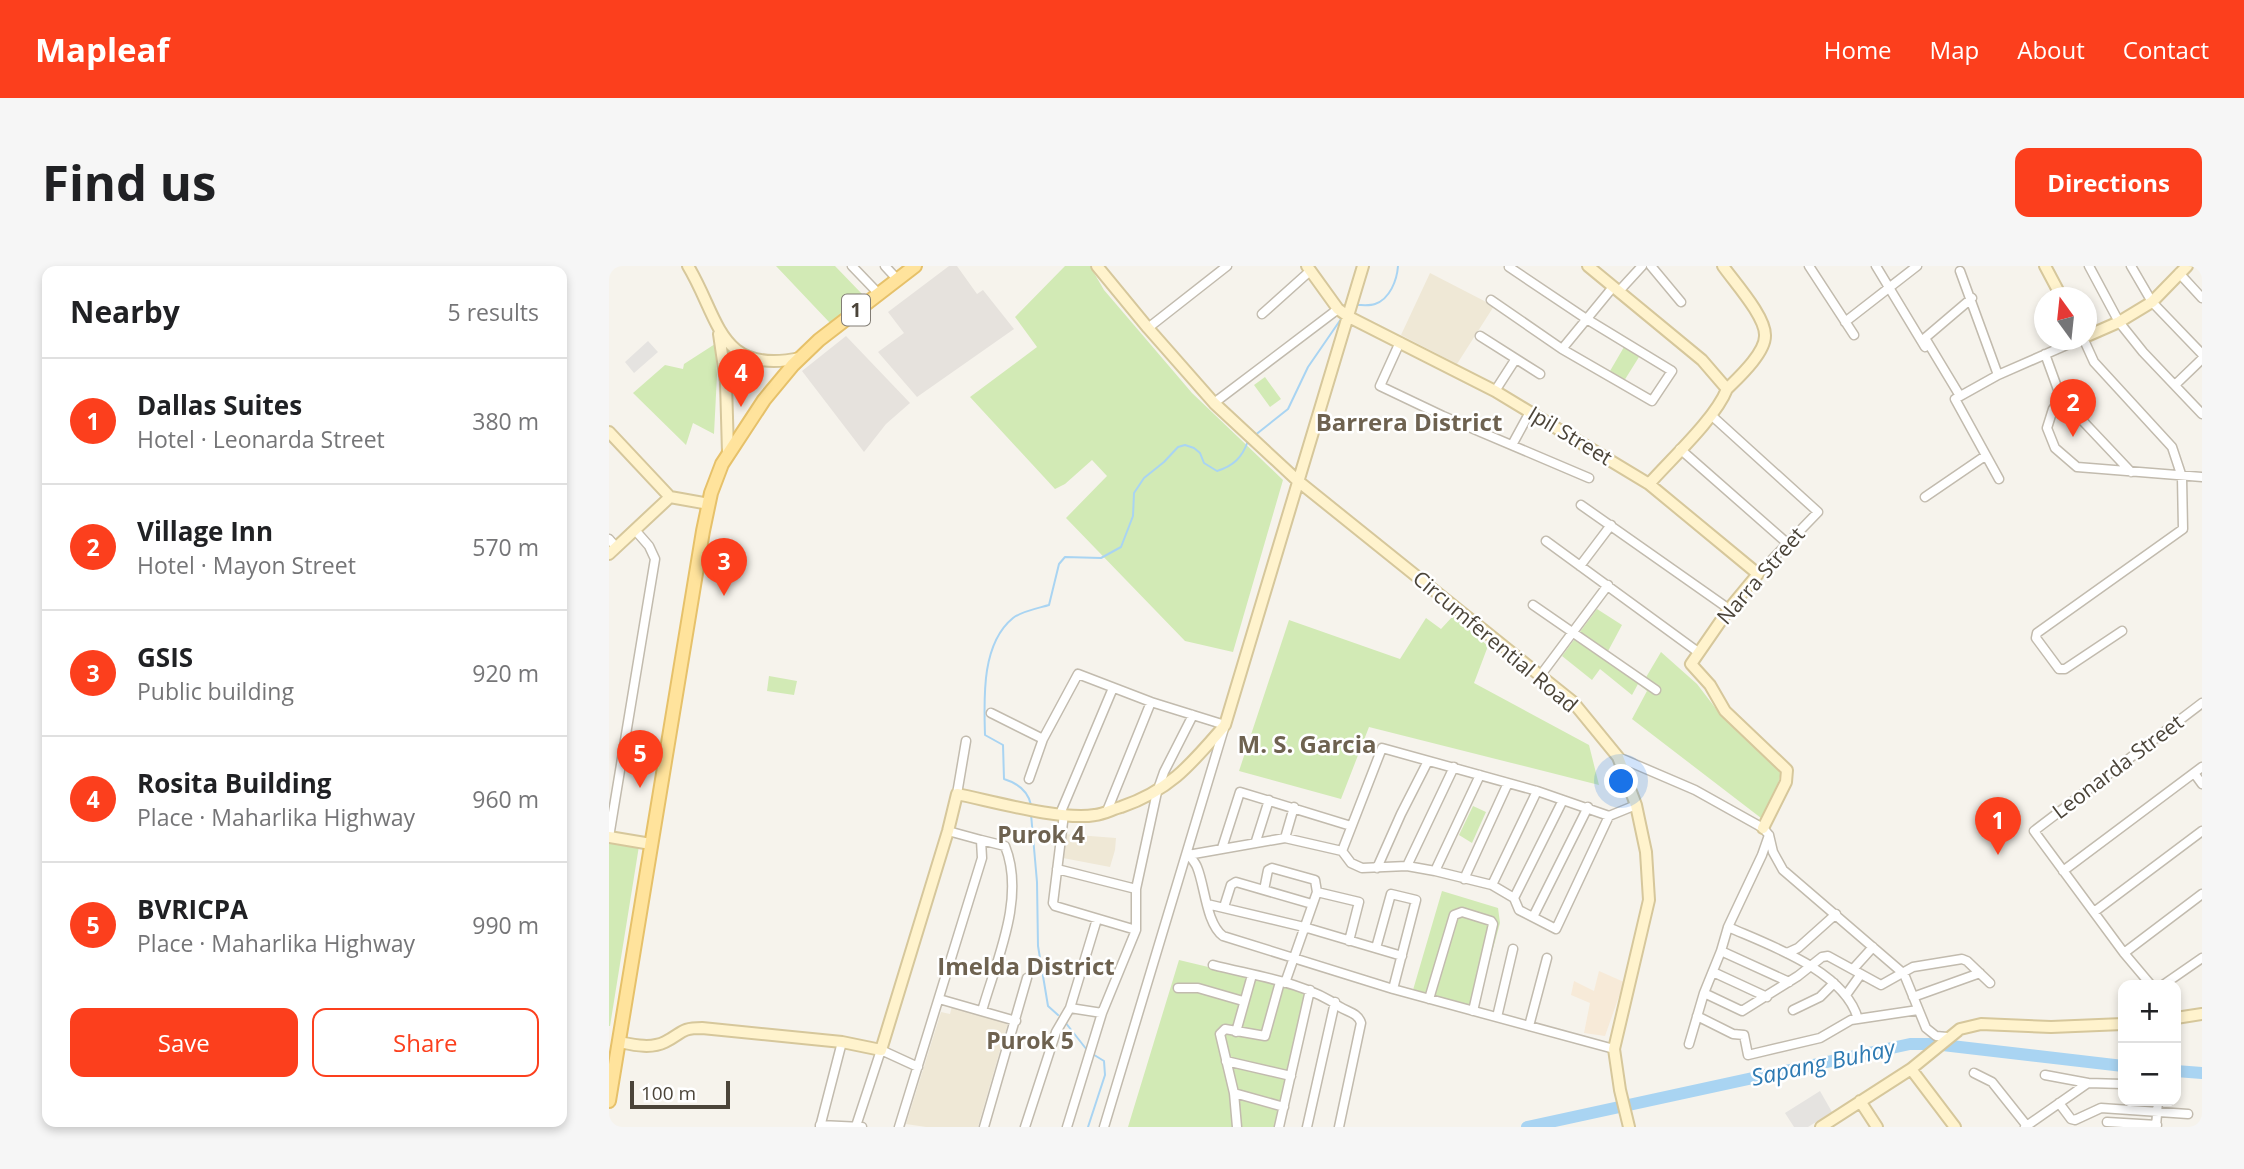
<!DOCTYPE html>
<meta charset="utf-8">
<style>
body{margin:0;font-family:"Open Sans",sans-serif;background:#f6f6f6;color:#202124}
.controls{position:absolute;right:21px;bottom:21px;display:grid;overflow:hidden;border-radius:14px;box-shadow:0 4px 10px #0003}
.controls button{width:63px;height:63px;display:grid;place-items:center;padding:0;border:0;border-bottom:2px solid #e0e0e0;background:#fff;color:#202124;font:35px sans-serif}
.compass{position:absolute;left:1425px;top:21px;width:63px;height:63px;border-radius:50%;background:#fff;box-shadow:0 4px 10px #0003;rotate:345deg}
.scale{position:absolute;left:21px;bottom:18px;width:100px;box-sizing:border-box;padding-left:7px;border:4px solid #4b4439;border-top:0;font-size:19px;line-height:24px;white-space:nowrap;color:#4b4439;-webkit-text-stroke:5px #fff;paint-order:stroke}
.you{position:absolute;left:1013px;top:516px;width:24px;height:24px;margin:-18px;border:5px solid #fff;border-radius:50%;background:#1a73e8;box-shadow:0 0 0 10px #1a73e833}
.badge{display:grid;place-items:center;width:46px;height:46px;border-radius:50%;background:#fc3f1d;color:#fff;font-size:23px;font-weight:700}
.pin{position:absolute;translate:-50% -58px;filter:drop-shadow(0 2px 4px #0008)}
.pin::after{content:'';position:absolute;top:37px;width:24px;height:21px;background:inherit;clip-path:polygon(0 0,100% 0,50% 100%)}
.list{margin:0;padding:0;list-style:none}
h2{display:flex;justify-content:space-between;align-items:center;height:91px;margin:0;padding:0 28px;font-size:30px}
h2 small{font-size:23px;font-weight:400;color:#757577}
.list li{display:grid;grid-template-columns:46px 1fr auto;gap:21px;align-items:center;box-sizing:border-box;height:126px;padding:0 28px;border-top:2px solid #e0e0e0}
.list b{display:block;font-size:26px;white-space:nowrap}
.list p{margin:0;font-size:23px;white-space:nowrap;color:#757577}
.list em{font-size:23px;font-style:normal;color:#757577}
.actions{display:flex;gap:14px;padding:21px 28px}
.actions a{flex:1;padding:16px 0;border:2px solid #fc3f1d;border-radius:14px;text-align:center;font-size:24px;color:#fc3f1d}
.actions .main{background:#fc3f1d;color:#fff}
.map{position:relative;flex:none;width:1593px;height:861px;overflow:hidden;border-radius:14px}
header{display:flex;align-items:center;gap:42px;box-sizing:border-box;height:98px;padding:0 35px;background:#fc3f1d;color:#fff}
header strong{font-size:33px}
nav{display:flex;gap:38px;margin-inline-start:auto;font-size:24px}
.intro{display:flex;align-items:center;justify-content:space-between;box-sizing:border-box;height:168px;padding:0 42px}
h1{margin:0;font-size:49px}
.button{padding:18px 32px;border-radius:14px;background:#fc3f1d;color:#fff;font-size:24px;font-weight:700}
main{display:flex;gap:42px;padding:0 42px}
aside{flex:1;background:#fff;border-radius:14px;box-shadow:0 4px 10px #0003}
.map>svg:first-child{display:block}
.commercial{fill:#f7ead8}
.industrial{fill:#e6e2dd}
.education{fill:#efe8d6}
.green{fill:#d2eab5}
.parking{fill:#e5e3e0}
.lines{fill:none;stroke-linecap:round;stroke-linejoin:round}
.stream{stroke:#a9d4f2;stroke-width:2}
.river{stroke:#a9d4f2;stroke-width:12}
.street-casing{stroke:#c2bbae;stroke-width:11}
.secondary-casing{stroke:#d6c79b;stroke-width:14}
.primary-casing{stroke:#e6c16a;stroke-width:16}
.street{stroke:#fff;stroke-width:8}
.secondary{stroke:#fff3cd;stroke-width:10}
.primary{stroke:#ffe39c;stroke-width:12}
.labels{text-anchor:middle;stroke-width:5;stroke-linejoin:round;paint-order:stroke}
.shield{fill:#fff;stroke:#817c74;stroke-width:2}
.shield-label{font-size:19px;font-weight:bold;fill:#4b4439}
.street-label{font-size:21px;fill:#4b4439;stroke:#fff}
.neighbourhood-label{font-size:23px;font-weight:bold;fill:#6e6250;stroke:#fff}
.water-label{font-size:23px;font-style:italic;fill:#2e7ab2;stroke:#fff}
.quarter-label{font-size:24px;font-weight:bold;fill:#6e6250;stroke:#fff}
</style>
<header>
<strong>Mapleaf</strong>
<nav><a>Home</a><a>Map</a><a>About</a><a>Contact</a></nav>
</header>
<div class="intro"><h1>Find us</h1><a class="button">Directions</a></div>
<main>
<aside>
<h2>Nearby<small>5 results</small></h2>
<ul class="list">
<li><span class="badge">1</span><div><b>Dallas Suites</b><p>Hotel · Leonarda Street</p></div><em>380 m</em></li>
<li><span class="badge">2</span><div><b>Village Inn</b><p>Hotel · Mayon Street</p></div><em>570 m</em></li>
<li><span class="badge">3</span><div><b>GSIS</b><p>Public building</p></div><em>920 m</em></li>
<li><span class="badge">4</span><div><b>Rosita Building</b><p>Place · Maharlika Highway</p></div><em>960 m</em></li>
<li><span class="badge">5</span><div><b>BVRICPA</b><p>Place · Maharlika Highway</p></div><em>990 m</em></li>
</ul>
<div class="actions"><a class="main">Save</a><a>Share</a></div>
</aside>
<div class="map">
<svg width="1593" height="861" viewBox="0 0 1593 861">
<rect width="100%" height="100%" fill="#f6f3ec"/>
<!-- commercial -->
<path class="commercial" d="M 990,705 L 1015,716 L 996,770 L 975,767 L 981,737 L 962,729 L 965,715 L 985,725 Z"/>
<!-- industrial -->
<path class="industrial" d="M 340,0 L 348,0 L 368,28 L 374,24 L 405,63 L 308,131 L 269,86 L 295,67 L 279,46 Z
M 237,70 L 301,137 L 277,158 L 255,186 L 193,105 Z"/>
<!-- education -->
<path class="education" d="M 821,7 L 885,40 L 848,98 L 792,69 Z
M 455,568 L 507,572 L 506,584 L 501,601 L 454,592 Z
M 343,740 L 399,757 L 369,861 L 317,861 L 297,858 L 332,746 L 341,748 Z"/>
<!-- green -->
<path class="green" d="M 167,0 L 226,0 L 254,29 L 221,57 Z
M 456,0 L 481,0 L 495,24 L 583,127 L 674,214 L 624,386 L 576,375 L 457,252 L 498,210 L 483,194 L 456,218 L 446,223 L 361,131 L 428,81 L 406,51 Z
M 106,78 L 108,109 L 105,168 L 84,157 L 77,179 L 24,127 L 56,99 L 74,103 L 75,98 Z
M 1015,81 L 1030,91 L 1015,115 L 1001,105 Z
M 656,111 L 672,133 L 661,141 L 645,119 Z
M 988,343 L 1013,359 L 998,387 L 1036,413 L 1052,386 L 1088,418 L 1111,448 L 1172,507 L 1168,521 L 1152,552 L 1023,453 L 1038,425 L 1029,418 L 1023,429 L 991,403 L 983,414 L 953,390 Z
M 844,350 L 879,380 L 865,417 L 980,479 L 990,519 L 760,461 L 732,533 L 630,505 L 680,354 L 791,393 L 817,352 L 832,363 Z
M 160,410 L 188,415 L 185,429 L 158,425 Z
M 864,540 L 877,546 L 863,577 L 850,569 Z
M 0,575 L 30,580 L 1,760 L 0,760 Z
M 833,625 L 889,642 L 891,657 L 868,741 L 804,724 Z
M 570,694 L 674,719 L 697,729 L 669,861 L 519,861 Z"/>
<!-- parking -->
<path class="parking" d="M 39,75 L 49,86 L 25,107 L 16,96 Z
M 1211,825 L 1223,846 L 1199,861 L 1185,861 L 1176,847 Z"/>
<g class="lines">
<!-- stream -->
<path class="stream" d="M 748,39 C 753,39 761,40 766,38 C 781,33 788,14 789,0
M 645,170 L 679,143 L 699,101 L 732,53
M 422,539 C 419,524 408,517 395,513 L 394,479 L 376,469 C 375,433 372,378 404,352 C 413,345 430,342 440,339 L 450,298 L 456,291 L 492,292 L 512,281 L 524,250 L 525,227 L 535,212 L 555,196 L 569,181 L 576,179 L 585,182 L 591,187 L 595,197 L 608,205 C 624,200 633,192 639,175
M 422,548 L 428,616 L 429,680 L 439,740 L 449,749
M 456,756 L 478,784
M 479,861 L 496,809 L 495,795 L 482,787
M 945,861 L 947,855"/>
<!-- river -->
<path class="river" d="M 1567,805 L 1593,807
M 918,861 L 1301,778 L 1325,778 L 1514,800"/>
<defs>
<path id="street" d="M 243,0 L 269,27
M 276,0 L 288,13
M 1042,0 L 1072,36
M 1200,0 L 1245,69
M 1267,0 L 1316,81
M 1480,0 L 1510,56 L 1534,86 L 1593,148
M 1522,0 L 1543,36 L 1593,88
M 1351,5 L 1389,109
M 1570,7 L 1593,32
M 1011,24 L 1033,0
M 882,34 L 953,83 L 1043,135 L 1063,105 L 976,52 L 900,1
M 653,48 L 701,5
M 1236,56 L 1308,0
M 539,62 L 618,0
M 871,70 L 931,108
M 1475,74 L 1485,96 L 1563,181 L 1573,211 L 1574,263 L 1428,367 L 1427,372 L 1450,403 L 1456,403 L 1513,365
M 791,76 L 771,120 L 834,150 L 980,212
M 953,83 L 1004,21
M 1436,88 L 1452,132 L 1522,206
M 1567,118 L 1593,93
M 886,125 L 906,94
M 1351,130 L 1316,72 L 1363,32
M 1452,132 L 1444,143 L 1438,162 L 1446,182 L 1468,201 L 1593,211
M 605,137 L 729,43
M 1102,149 L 1209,246 L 1149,308
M 903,179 L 921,146
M 1071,183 L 1178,277
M 1390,213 L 1346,133 L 1389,109 L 1469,74
M 1316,231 L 1376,190
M 972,239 L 1120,343
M 0,273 L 7,281
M 937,275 L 1089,386
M 971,300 L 1002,259
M 924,339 L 1047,424
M 931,410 L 999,319
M 382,447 L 434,473
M 1009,491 L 1086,524 L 1154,562 L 1160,569 L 1164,586 L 1174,604 L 1295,708 L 1317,762 L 1327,770 L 1338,771
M 1585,507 L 1593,518
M 420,513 L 434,473 L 469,408 L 542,436 L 616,459 L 495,861
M 348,528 L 357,475
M 498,545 L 542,436
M 451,548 L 504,422
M 455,548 L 444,637 L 446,640 L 527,664
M 0,571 L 46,293 L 40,280 L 26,264
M 676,572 L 685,541
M 372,574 L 396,580 C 417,632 387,695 373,745
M 647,575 L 660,534
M 613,582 L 631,526 L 742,560
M 733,585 L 773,482 L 928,525 L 1000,550
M 579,587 C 581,591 586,596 588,601 C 596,620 597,657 614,670 L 784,723 L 1005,783
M 579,589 L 676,572 L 733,585 L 742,597 L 753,602 L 798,600 L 826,605 L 883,619 L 905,632 L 910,644 L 947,663 L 1000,550 L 1027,539
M 798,600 L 845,501
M 768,602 L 792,548 L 819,495
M 448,603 L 527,623
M 826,605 L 871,509
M 1454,605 L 1593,501
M 855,613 L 899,517
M 883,619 L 928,525
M 655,624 L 659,604 L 663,602 L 706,614 L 708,626 L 676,717
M 708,626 L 750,636 L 740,675
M 905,632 L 954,534
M 598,638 L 695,661 L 793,690
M 615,641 L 622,619 L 627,616 L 703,638
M 1485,646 L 1593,565
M 924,651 L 979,541
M 1119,661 C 1160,679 1236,705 1249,753
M 767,682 L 782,628 L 807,634 L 784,723
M 1112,685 L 1180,716
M 1178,687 L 1189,682 L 1227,648
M 1515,687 L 1593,628
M 604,699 C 646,710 696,716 731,741 C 739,746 749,747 752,757 L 730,861
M 1245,702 L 1264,681
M 1104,706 L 1158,731
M 1542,719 L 1515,687 L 1425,565 L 1593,437
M 1554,719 L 1593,692
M 569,722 L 589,722 L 634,735
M 1095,727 L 1133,745 L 1189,710 L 1213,691 L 1219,690 L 1272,719 L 1304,701 L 1353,693 L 1358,695 L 1381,717
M 1237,729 L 1252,708
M 1304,731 L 1371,707
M 330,733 L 407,755
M 820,733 L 845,649 L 853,646 L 882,655 L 884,658 L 864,745
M 461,742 L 493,747
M 1184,744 L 1211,731 L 1225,717
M 1088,750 L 1124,768 L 1135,769 L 1139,789 L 1211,772 L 1242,754 L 1309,744
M 888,751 L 904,683
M 920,760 L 938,692
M 627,766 L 643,709
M 1080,778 L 1095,727 L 1112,685 L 1119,661 L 1153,589 L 1160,569
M 617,795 L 682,810
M 1365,807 L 1383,816 L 1418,860
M 1436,809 L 1479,817
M 625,827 L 675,841
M 1450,837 L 1462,853 L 1466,854 L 1492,842 L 1579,848
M 1498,856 L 1548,859
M 211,859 L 253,861
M 247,860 L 272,784 L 309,801
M 211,861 L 233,776
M 290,861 L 373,592 L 372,574 L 339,565
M 375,861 L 418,712
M 416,861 L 447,766 L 461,742 L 488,653
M 458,861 L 493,747 L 527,664 L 527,623 L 548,526 L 555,506 L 584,449
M 628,861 L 625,827 L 611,768 L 616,763 L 656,770 L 671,716
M 670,861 L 701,724
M 698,861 L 726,736
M 1416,861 L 1479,817 L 1514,818
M 1547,861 L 1549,835"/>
<path id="secondary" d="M 79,0 C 111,53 109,109 191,92
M 488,0 L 539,62 L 605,137 L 689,215 L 964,436 L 1009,491 L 1027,539 L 1037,586 L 1040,634 L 1005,783 L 1011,824 L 1020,861
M 698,0 L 729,43 L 740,51 L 886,125 L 1040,218 L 1149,308 L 1120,343 L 1082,398 L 1101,419 L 1116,445 L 1178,504 L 1177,516 L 1154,562
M 979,0 L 1093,94 L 1118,123 C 1106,153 1063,192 1040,218
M 1114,0 C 1126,17 1157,51 1156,70 C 1156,87 1130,111 1118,123
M 1436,0 L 1453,32
M 110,68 L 117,116 L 119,187
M 1478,70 L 1510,56 L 1543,36 L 1578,0
M 0,166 L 61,231
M 0,288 L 61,231 L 100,238
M 0,571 L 42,578
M 1567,752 L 1593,748
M 10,776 C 25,779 42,783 56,776 C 74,767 71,762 93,762 L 233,776 L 272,784 L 339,565 L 348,528 C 383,535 453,555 486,549 C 495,548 504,543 512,541 C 562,524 583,497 616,459 L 754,0
M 1302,803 L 1346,861
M 1251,835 L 1268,861
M 1212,861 L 1302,803 L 1351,763 L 1372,758 L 1442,761 L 1514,758"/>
<path id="primary" d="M 0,835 L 94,265 L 102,227 L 113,198 L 155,134 L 184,99 L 210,74 L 306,0"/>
</defs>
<!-- street casing -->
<use href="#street" class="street-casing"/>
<!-- secondary casing -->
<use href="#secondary" class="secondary-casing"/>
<!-- primary casing -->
<use href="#primary" class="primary-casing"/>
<!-- street -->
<use href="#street" class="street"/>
<!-- secondary -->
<use href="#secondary" class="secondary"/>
<!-- primary -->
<use href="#primary" class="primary"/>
</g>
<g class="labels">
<!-- shield labels -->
<rect class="shield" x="233" y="28.5" width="28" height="31" rx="5"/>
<g class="shield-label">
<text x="247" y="51">1</text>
</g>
<!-- street labels -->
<g class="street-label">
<text transform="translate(961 170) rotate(31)" y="7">Ipil Street</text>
<text transform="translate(1152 310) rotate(-49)" y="7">Narra Street</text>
<text transform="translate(886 376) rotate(40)" y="7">Circumferential Road</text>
<text transform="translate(1509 501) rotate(-37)" y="7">Leonarda Street</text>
</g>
<!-- neighbourhood labels -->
<g class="neighbourhood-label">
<text x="432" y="577">Purok 4</text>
<text x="421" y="783">Purok 5</text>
</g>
<!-- water labels -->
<g class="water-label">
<text transform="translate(1214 797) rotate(-12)" y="8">Sapang Buhay</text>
</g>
<!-- quarter labels -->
<g class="quarter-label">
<text x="800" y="165">Barrera District</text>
<text x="698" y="487">M. S. Garcia</text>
<text x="417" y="709">Imelda District</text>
</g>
</g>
</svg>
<div class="controls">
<button>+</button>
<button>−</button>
</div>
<svg class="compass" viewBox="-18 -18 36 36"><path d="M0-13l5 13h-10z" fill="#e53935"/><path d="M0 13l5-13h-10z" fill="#757577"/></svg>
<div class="scale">100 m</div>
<div class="you"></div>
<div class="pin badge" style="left:1389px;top:589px">1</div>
<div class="pin badge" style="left:1464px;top:171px">2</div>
<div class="pin badge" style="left:115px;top:330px">3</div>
<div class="pin badge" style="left:132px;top:141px">4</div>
<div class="pin badge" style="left:31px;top:522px">5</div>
</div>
</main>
